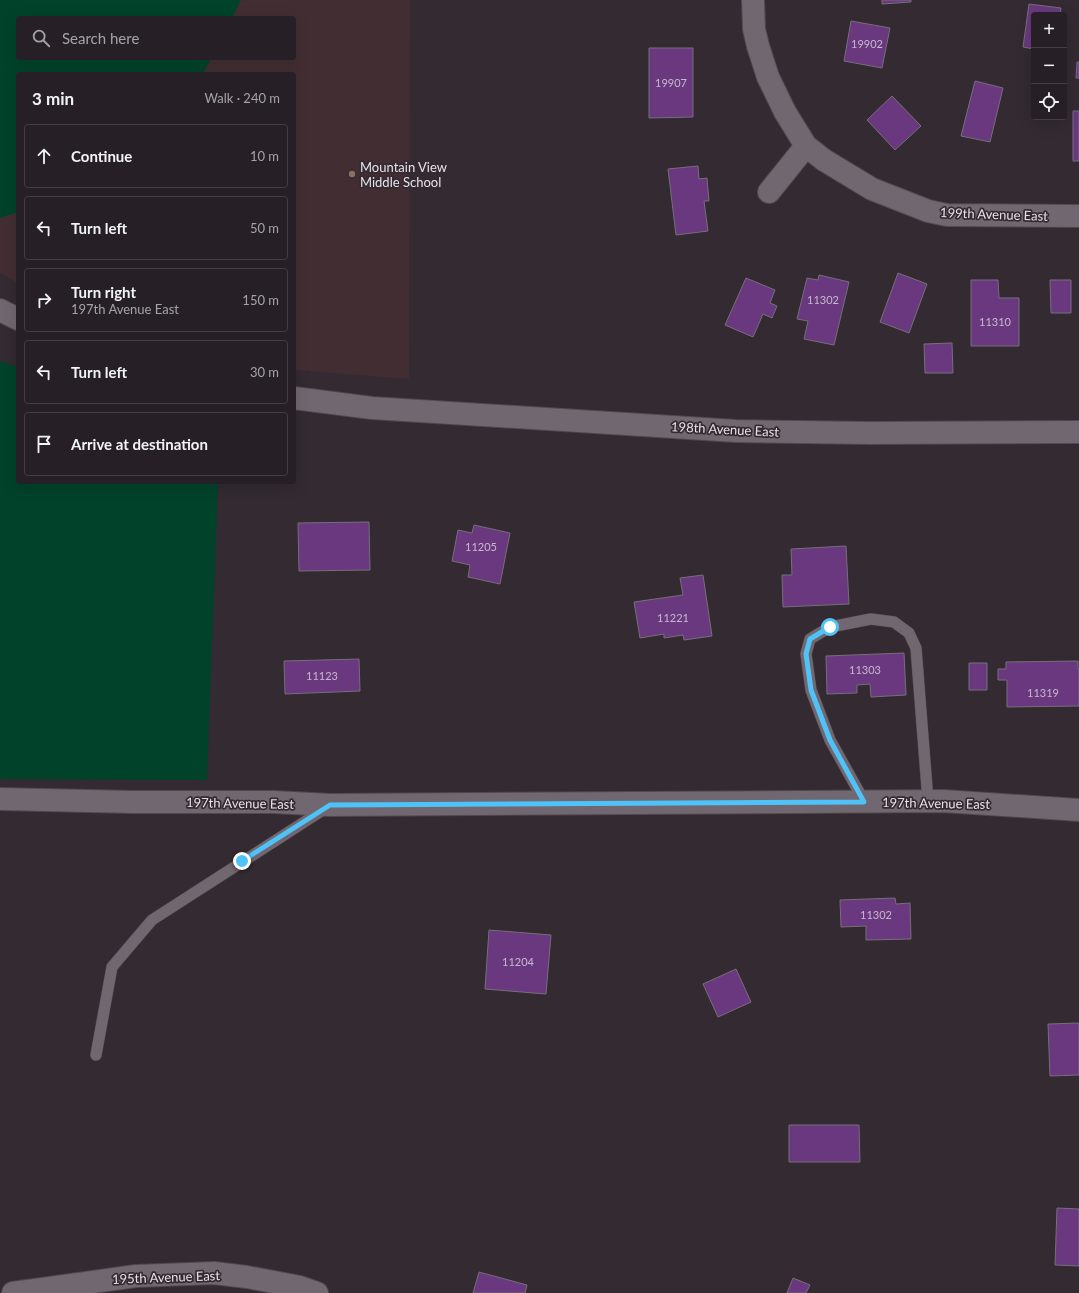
<!DOCTYPE html>
<meta charset="utf-8">
<style>
body{margin:0;font-family:Lato,sans-serif;background:#322d32;color:#f1f3f6}
.controls{position:absolute;right:12px;top:12px;display:grid;overflow:hidden;border-radius:4px;box-shadow:0 4px 16px #0002}
.controls button{width:36px;height:36px;display:grid;place-items:center;padding:0;border:0;border-bottom:1px solid #423e43;background:#262026;color:#f1f3f6;font:20px sans-serif}
.stop{position:absolute;width:12px;height:12px;margin:-9px;border:3px solid #4fc3f7;border-radius:50%;background:#fff}
.stop.end{background:#4fc3f7;border-color:#fff;box-shadow:0 1px 4px #0008}
.list{margin:0;padding:0;list-style:none}
h2{display:flex;justify-content:space-between;align-items:center;height:52px;margin:0;padding:0 16px;font-size:17px}
h2 small{font-size:13px;font-weight:400;color:#a4a3a7}
.list li{display:grid;grid-template-columns:26px 1fr auto;gap:12px;align-items:center;box-sizing:border-box;height:64px;margin:0 8px 8px;padding:0 8px;border:1px solid #423e43;border-radius:4px}
.list b{display:block;font-size:15px;white-space:nowrap}
.list p{margin:0;font-size:13px;white-space:nowrap;color:#a4a3a7}
.list em{font-size:13px;font-style:normal;color:#a4a3a7}
.icon{flex:none;width:22px;height:22px;fill:none;stroke:currentColor;stroke-width:2;stroke-linecap:round;stroke-linejoin:round}
.map{position:relative;flex:none;width:1079px;height:1293px;overflow:hidden}
.search{position:absolute;background:#262026;box-shadow:0 4px 16px #0002;left:16px;top:16px;width:280px;height:44px;display:flex;align-items:center;gap:10px;box-sizing:border-box;padding:0 14px;border-radius:4px;color:#a4a3a7;font-size:15px}
.panel{position:absolute;background:#262026;box-shadow:0 4px 16px #0002;left:16px;top:72px;width:280px;height:412px;border-radius:4px}
.map>svg:first-child{display:block}
.education{fill:#422e32;fill-rule:evenodd}
.green{fill:#00432a}
.building{fill:#69387f;stroke:#766f7a}
.lines{fill:none;stroke-linecap:round;stroke-linejoin:round}
.service-casing{stroke:#50484f;stroke-width:12}
.minor-casing{stroke:#50484f;stroke-width:24}
.secondary-casing{stroke:#50484f;stroke-width:24}
.service{stroke:#716770;stroke-width:11}
.minor{stroke:#716770;stroke-width:22}
.secondary{stroke:#716770;stroke-width:22}
.route{stroke:#4fc3f7;stroke-width:5}
.education-dot{fill:#8d6e63;stroke:#332a32;stroke-width:1.5}
.labels{text-anchor:middle;stroke-width:3.5;stroke-linejoin:round;paint-order:stroke}
.number-label{font-size:11px;fill:#c8b8cd}
.poi-label{font-size:13px;fill:#e8e2e7;stroke:#332a32;text-anchor:start}
.street-label{font-size:13px;fill:#e8e2e7;stroke:#332a32}
</style>
<div class="map">
<svg width="1079" height="1293" viewBox="0 0 1079 1293">
<rect width="100%" height="100%" fill="#332a32"/>
<!-- education -->
<path class="education" d="M 0,0 L 410,0 L 409,379 L 294,370 L 294,74 L 18,74 L 18,283 L 0,273 ZM 18,18 L 294,18 L 294,58 L 18,58 Z"/>
<!-- green -->
<path class="green" d="M 0,0 L 241,0 L 232,18 L 18,18 L 18,58 L 211,58 L 203,74 L 18,74 L 18,212 L 0,218 Z
M 0,361 L 18,367 L 18,482 L 218,482 L 207,780 L 0,779 Z"/>
<!-- building -->
<path class="building" d="M 882,0 L 911,0 L 911,2 L 882,4 Z
M 1029,4 L 1061,8 L 1060,15 L 1034,15 L 1034,49 L 1023,47 Z
M 851,21 L 890,28 L 882,68 L 844,61 Z
M 649,48 L 693,48 L 693,117 L 649,118 Z
M 1077,62 L 1079,62 L 1079,78 L 1076,78 Z
M 975,81 L 1003,88 L 990,142 L 961,136 Z
M 892,96 L 921,126 L 895,150 L 867,120 Z
M 1073,111 L 1079,111 L 1079,161 L 1073,161 Z
M 698,166 L 699,179 L 707,178 L 709,201 L 704,201 L 708,231 L 676,235 L 668,169 Z
M 898,273 L 927,284 L 909,333 L 880,322 Z
M 819,275 L 849,282 L 834,345 L 804,339 L 808,321 L 797,319 L 807,278 L 818,280 Z
M 746,278 L 775,290 L 770,303 L 777,306 L 772,318 L 763,314 L 753,337 L 725,325 Z
M 971,280 L 998,280 L 999,298 L 1019,298 L 1019,346 L 971,346 Z
M 1050,280 L 1071,280 L 1071,313 L 1051,313 Z
M 952,343 L 953,373 L 925,373 L 924,344 Z
M 369,522 L 370,570 L 299,571 L 298,523 Z
M 474,525 L 510,533 L 500,584 L 468,577 L 470,565 L 452,561 L 458,530 L 472,533 Z
M 846,546 L 849,604 L 783,607 L 782,575 L 792,575 L 791,549 Z
M 703,575 L 712,636 L 684,640 L 683,635 L 664,638 L 664,634 L 640,638 L 634,602 L 683,595 L 680,578 Z
M 904,653 L 906,695 L 871,697 L 870,684 L 857,685 L 857,693 L 827,694 L 826,656 Z
M 359,659 L 360,691 L 285,694 L 284,661 Z
M 1078,661 L 1078,669 L 1079,669 L 1079,706 L 1007,707 L 1007,680 L 998,680 L 998,669 L 1006,669 L 1006,662 Z
M 969,663 L 987,663 L 987,690 L 969,690 Z
M 895,898 L 896,904 L 910,903 L 911,939 L 866,940 L 866,926 L 841,927 L 840,900 Z
M 489,930 L 551,935 L 546,994 L 485,989 Z
M 736,969 L 751,1002 L 718,1017 L 703,984 Z
M 1079,1023 L 1079,1075 L 1050,1076 L 1048,1024 Z
M 789,1125 L 859,1125 L 860,1162 L 789,1162 Z
M 1057,1208 L 1079,1209 L 1079,1266 L 1055,1265 Z
M 479,1272 L 527,1285 L 525,1293 L 473,1293 Z
M 793,1278 L 810,1285 L 806,1293 L 787,1293 Z"/>
<g class="lines">
<defs>
<path id="service" d="M 864,801 L 830,740 L 811,690 L 806,654 L 810,639 L 830,627 L 871,619 L 894,622 L 909,633 L 916,648 L 928,801
M 96,1055 L 112,967 L 152,920 L 326,808"/>
<path id="minor" d="M 753,0 L 754,29 L 758,46 L 768,77 L 785,112 L 806,146 L 824,160 L 872,189 L 928,211 L 947,215 L 1079,216
M 769,192 L 806,146
M 0,799 L 133,802 L 274,802 L 330,805 L 943,801 L 1079,810
M 13,1293 L 136,1276 L 214,1273 L 247,1277 L 300,1287 L 317,1293"/>
<path id="secondary" d="M 0,310 L 18,319
M 294,398 L 372,408 L 736,431 L 871,433 L 1079,432"/>
</defs>
<!-- service casing -->
<use href="#service" class="service-casing"/>
<!-- minor casing -->
<use href="#minor" class="minor-casing"/>
<!-- secondary casing -->
<use href="#secondary" class="secondary-casing"/>
<!-- service -->
<use href="#service" class="service"/>
<!-- minor -->
<use href="#minor" class="minor"/>
<!-- secondary -->
<use href="#secondary" class="secondary"/>
</g>
<g class="lines">
<!-- route -->
<path class="route" d="M 242,861 L 330,805 L 864,802 L 830,740 L 811,690 L 806,654 L 810,639 L 830,627"/>
</g>
<!-- markers -->
<circle class="education-dot" cx="352" cy="174" r="4"/>
<g class="labels">
<!-- number labels -->
<g class="number-label">
<text x="867" y="48">19902</text>
<text x="671" y="87">19907</text>
<text x="823" y="304">11302</text>
<text x="995" y="326">11310</text>
<text x="481" y="551">11205</text>
<text x="673" y="622">11221</text>
<text x="865" y="674">11303</text>
<text x="322" y="680">11123</text>
<text x="1043" y="697">11319</text>
<text x="876" y="919">11302</text>
<text x="518" y="966">11204</text>
</g>
<!-- poi labels -->
<g class="poi-label">
<text x="360" y="172">Mountain View<tspan x="360" dy="15">Middle School</tspan></text>
</g>
<!-- street labels -->
<g class="street-label">
<text transform="translate(994 214) rotate(2)" y="5">199th Avenue East</text>
<text transform="translate(725 429) rotate(3)" y="5">198th Avenue East</text>
<text transform="translate(240 803) rotate(1)" y="5">197th Avenue East</text>
<text transform="translate(936 803) rotate(1)" y="5">197th Avenue East</text>
<text transform="translate(166 1277) rotate(-2)" y="5">195th Avenue East</text>
</g>
</g>
</svg>
<div class="controls">
<button>+</button>
<button>−</button>
<button><svg class="icon" aria-label="locate" viewBox="0 0 24 24"><circle cx="12" cy="12" r="6"/><path d="M12 2v4M12 18v4M2 12h4M18 12h4"/></svg></button>
</div>
<div class="stop" style="left:830px;top:627px"></div>
<div class="stop end" style="left:242px;top:861px"></div>
<div class="search"><svg class="icon" aria-label="search" viewBox="0 0 24 24"><circle cx="10" cy="10" r="6"/><path d="M15 15l6 6"/></svg>Search here</div>
<section class="panel">
<h2>3 min<small>Walk · 240 m</small></h2>
<ul class="list">
<li><svg class="icon" aria-label="ahead" viewBox="0 0 24 24"><path d="M12 20V5M6 11l6-6 6 6"/></svg><div><b>Continue</b></div><em>10 m</em></li>
<li><svg class="icon" aria-label="left" viewBox="0 0 24 24"><path d="M17 20v-9H6M10 6l-5 5 5 5"/></svg><div><b>Turn left</b></div><em>50 m</em></li>
<li><svg class="icon" aria-label="right" viewBox="0 0 24 24"><path d="M7 20v-9h11M14 6l5 5-5 5"/></svg><div><b>Turn right</b><p>197th Avenue East</p></div><em>150 m</em></li>
<li><svg class="icon" aria-label="left" viewBox="0 0 24 24"><path d="M17 20v-9H6M10 6l-5 5 5 5"/></svg><div><b>Turn left</b></div><em>30 m</em></li>
<li><svg class="icon" aria-label="arrive" viewBox="0 0 24 24"><path d="M6 21V4h12l-3 4 3 4H6"/></svg><div><b>Arrive at destination</b></div></li>
</ul>
</section>
</div>
